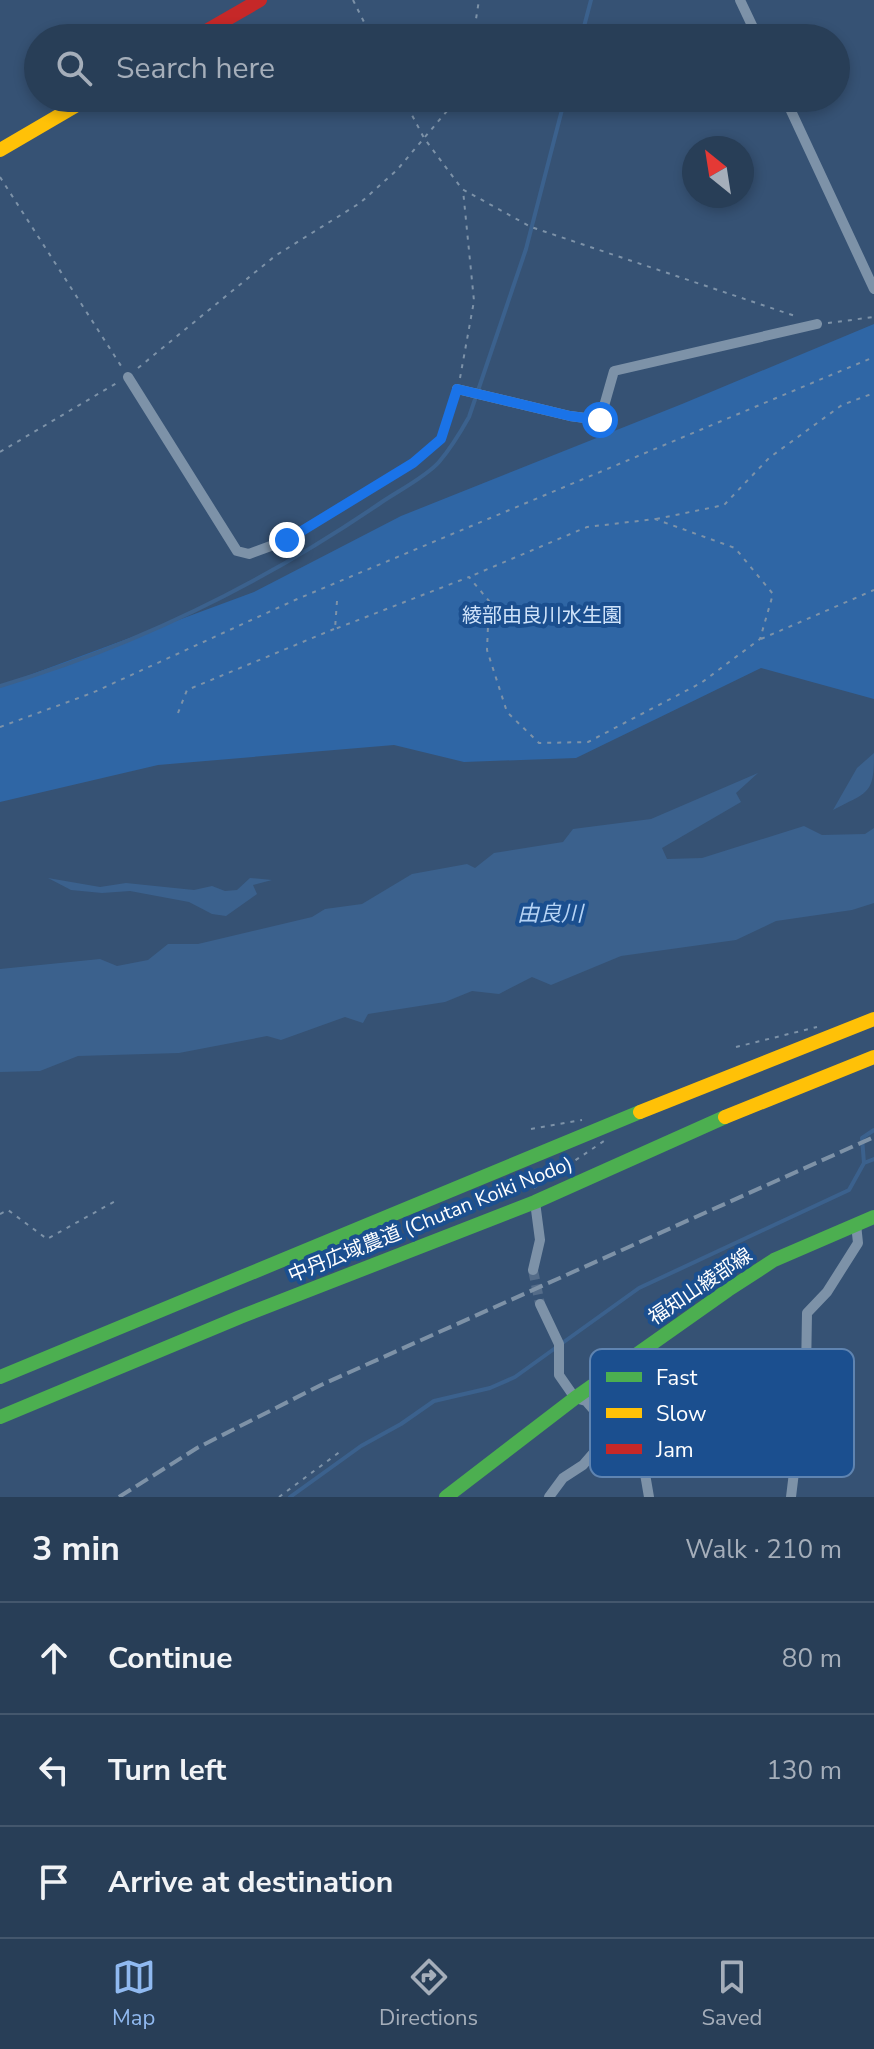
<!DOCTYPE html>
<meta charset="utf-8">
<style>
body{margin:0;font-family:"Nunito Sans","Noto Sans JP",sans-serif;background:#30455d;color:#f1f3f6}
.compass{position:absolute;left:682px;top:136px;width:72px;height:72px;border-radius:50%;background:#283e57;box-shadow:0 4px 12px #0003;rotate:330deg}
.stop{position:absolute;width:24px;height:24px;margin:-18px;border:6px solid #1a73e8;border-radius:50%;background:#fff}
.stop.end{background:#1a73e8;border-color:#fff;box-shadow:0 2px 8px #0008}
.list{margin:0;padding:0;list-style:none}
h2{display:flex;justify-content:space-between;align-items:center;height:104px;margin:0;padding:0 32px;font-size:34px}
h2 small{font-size:26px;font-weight:400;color:#a5aeba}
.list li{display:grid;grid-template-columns:52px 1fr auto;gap:24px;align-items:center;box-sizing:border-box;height:112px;padding:0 32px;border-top:2px solid #44576d}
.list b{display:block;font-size:30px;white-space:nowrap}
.list em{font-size:26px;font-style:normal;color:#a5aeba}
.icon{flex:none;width:44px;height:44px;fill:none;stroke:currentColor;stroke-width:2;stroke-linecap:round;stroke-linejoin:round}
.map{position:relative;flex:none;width:874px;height:1497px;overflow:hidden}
.search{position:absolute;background:#283e57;box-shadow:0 4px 12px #0003;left:24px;right:24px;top:24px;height:88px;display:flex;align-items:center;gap:20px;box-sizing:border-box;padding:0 28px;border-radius:44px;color:#a5aeba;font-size:30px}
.sheet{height:440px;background:#283e57}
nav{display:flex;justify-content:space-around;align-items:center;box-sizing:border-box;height:112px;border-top:2px solid #44576d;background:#283e57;font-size:22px;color:#a5aeba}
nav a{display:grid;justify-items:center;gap:4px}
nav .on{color:#90b9f0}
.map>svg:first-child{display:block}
.green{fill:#2f66a5}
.water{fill:#3b618d}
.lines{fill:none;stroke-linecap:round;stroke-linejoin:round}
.stream{stroke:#3b618d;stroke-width:4}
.street-tunnel{stroke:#546c89;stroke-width:10;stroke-dasharray:10 5;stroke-linecap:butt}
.path{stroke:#7d92a8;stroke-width:2;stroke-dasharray:4 6;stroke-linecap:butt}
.street{stroke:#7d92a8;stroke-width:10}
.fast{stroke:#4caf50;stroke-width:14}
.slow{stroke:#ffc107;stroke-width:14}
.jam{stroke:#c62828;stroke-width:14}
.rail{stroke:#7e92a7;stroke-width:4;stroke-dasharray:14 6;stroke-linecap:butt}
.route{stroke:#1a73e8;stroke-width:10}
.labels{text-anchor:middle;stroke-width:8;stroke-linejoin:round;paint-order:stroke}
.park-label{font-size:20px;fill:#cfe3fa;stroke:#1b4f8f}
.street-label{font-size:20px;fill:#fff;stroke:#1b4f8f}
.water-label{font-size:22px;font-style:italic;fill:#b5d3f5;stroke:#1b4f8f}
.key{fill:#1b4f8f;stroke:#5f84b1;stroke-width:2}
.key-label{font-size:22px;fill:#fff}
</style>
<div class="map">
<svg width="874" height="1497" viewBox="0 0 874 1497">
<rect width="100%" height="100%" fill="#365274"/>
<!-- green -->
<path class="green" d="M 874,324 L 874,699 L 761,668 L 576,758 L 464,762 L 394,745 L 158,765 L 0,802 L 0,686 L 254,592 L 401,516 L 682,404 Z"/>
<!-- water -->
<path class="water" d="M 874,753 C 874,795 869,791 833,810 L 857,768 Z
M 758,773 L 736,793 L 741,802 L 662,848 L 667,859 L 702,858 L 804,826 L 822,835 L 865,834 L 874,828 L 874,903 L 852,910 L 776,921 L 736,940 L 621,956 L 551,985 L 532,977 L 499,994 L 472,991 L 445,1002 L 368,1014 L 363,1023 L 345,1017 L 281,1040 L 267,1036 L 179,1053 L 78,1056 L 40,1071 L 0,1072 L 0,969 L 100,959 L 117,966 L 148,960 L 168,944 L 198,944 L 312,917 L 325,909 L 362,904 L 412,874 L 467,864 L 475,868 L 494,853 L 563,842 L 573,829 L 651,819 Z
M 48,878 L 100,887 L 126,883 L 194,890 L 212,886 L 225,891 L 237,890 L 250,878 L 272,880 L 253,885 L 257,894 L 226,916 L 212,914 L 189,902 L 130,891 L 102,893 L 71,890 Z"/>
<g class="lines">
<!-- stream -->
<path class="stream" d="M 581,38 L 591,0
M 0,686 C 135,646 263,583 379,504 C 396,492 426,477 439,462 C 451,448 460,433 469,417 L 526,249 L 565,98
M 864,1163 L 874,1159
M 290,1497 L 361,1446 L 401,1424 L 434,1401 L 490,1388 L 515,1377 L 639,1288 L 849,1190 L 864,1163 L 862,1138 L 874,1130"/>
<!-- street-tunnel -->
<path class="street-tunnel" d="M 533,1270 L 540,1304"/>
<!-- path -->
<path class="path" d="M 353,0 L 372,38
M 473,38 L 479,0
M 403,98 L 424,138 L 462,189 L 531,227 L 798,317
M 0,177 L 123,369
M 828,323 L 874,317
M 138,368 L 275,256 L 360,203 L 397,170 L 458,98
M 460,378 L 474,301 L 463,190
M 0,452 L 120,381
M 656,519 L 724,505 L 769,458 L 842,405 L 874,393
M 298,533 L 413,463 L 441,439 L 455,400
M 337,601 L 335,629 L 469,577 L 489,601 L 487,650 L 507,712 L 539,743 L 588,742 L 701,683 L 760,639 L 773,594 L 735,548 L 655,519 L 587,527 L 469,577
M 761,639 L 874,590
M 178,713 L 187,690 L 334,629
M 0,727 L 92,693 L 295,600 L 874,357
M 736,1047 L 817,1027
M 531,1129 L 582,1120
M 534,1188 L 604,1141
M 0,1214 L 8,1210 L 47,1239 L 119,1199
M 279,1497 L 341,1451"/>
<!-- street -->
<path class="street" d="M 740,0 L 758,38
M 785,98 L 874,289
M 128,377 L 237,551 L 249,554 L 287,540
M 457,389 L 570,416 L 600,420 L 614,371 L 817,324
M 533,1270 L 540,1240 L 535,1202
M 540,1304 L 559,1344 L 559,1375 L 575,1398 L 586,1401 L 644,1468 L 649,1497
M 549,1497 L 563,1478 L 583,1465 L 630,1411 L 656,1400 L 706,1408
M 791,1497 L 806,1373 L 807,1313 L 827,1292 L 858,1243 L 856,1224"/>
<!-- fast -->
<path class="fast" d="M 0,1377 L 640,1112
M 0,1417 L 240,1317 L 535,1202 L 725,1117
M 446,1497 L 575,1398 L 728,1290 L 774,1260 L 874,1217"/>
<!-- slow -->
<path class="slow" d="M 0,150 L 89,98
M 640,1112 L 874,1019
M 725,1117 L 874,1057"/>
<!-- jam -->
<path class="jam" d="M 194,38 L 260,0"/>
<!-- rail -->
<path class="rail" d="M 119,1497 L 197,1448 L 321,1385 L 874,1137"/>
</g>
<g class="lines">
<!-- route -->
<path class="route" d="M 287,540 L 413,463 L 441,439 L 457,389 L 570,416 L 600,420"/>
</g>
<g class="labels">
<!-- park labels -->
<g class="park-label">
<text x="542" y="622">綾部由良川水生園</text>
</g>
<!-- street labels -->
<g class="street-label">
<text transform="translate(430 1219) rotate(-22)" y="7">中丹広域農道 (Chutan Koiki Nodo)</text>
<text transform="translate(700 1286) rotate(-34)" y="7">福知山綾部線</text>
</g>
<!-- water labels -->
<g class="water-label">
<text x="550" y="921">由良川</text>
</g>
</g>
<!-- legend -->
<rect x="590" y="1349" width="264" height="128" rx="12" class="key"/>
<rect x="606" y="1372" width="36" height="10" fill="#4caf50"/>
<rect x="606" y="1408" width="36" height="10" fill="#ffc107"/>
<rect x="606" y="1444" width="36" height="10" fill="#c62828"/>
<g class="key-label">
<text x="656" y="1385">Fast</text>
<text x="656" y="1421">Slow</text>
<text x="656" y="1457">Jam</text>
</g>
</svg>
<svg class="compass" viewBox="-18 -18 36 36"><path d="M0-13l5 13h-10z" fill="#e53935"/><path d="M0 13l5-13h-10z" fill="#a5aeba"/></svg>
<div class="stop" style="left:600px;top:420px"></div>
<div class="stop end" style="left:287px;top:540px"></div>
<div class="search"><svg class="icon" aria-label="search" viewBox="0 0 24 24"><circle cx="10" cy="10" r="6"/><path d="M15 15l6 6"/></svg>Search here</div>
</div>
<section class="sheet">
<h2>3 min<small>Walk · 210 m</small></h2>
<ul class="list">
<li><svg class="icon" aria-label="ahead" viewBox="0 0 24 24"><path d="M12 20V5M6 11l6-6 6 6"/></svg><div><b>Continue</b></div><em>80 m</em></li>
<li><svg class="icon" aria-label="left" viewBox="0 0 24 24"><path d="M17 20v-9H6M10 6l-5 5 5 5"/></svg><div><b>Turn left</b></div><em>130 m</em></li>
<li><svg class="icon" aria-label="arrive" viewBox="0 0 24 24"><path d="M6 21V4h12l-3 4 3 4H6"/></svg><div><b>Arrive at destination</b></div></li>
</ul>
</section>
<nav>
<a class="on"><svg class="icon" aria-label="map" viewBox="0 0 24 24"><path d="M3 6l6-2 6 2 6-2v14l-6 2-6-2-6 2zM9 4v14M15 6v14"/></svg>Map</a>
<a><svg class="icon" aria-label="directions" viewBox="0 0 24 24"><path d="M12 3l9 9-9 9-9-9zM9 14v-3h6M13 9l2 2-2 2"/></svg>Directions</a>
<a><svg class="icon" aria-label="saved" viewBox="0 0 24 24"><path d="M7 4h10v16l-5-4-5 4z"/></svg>Saved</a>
</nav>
